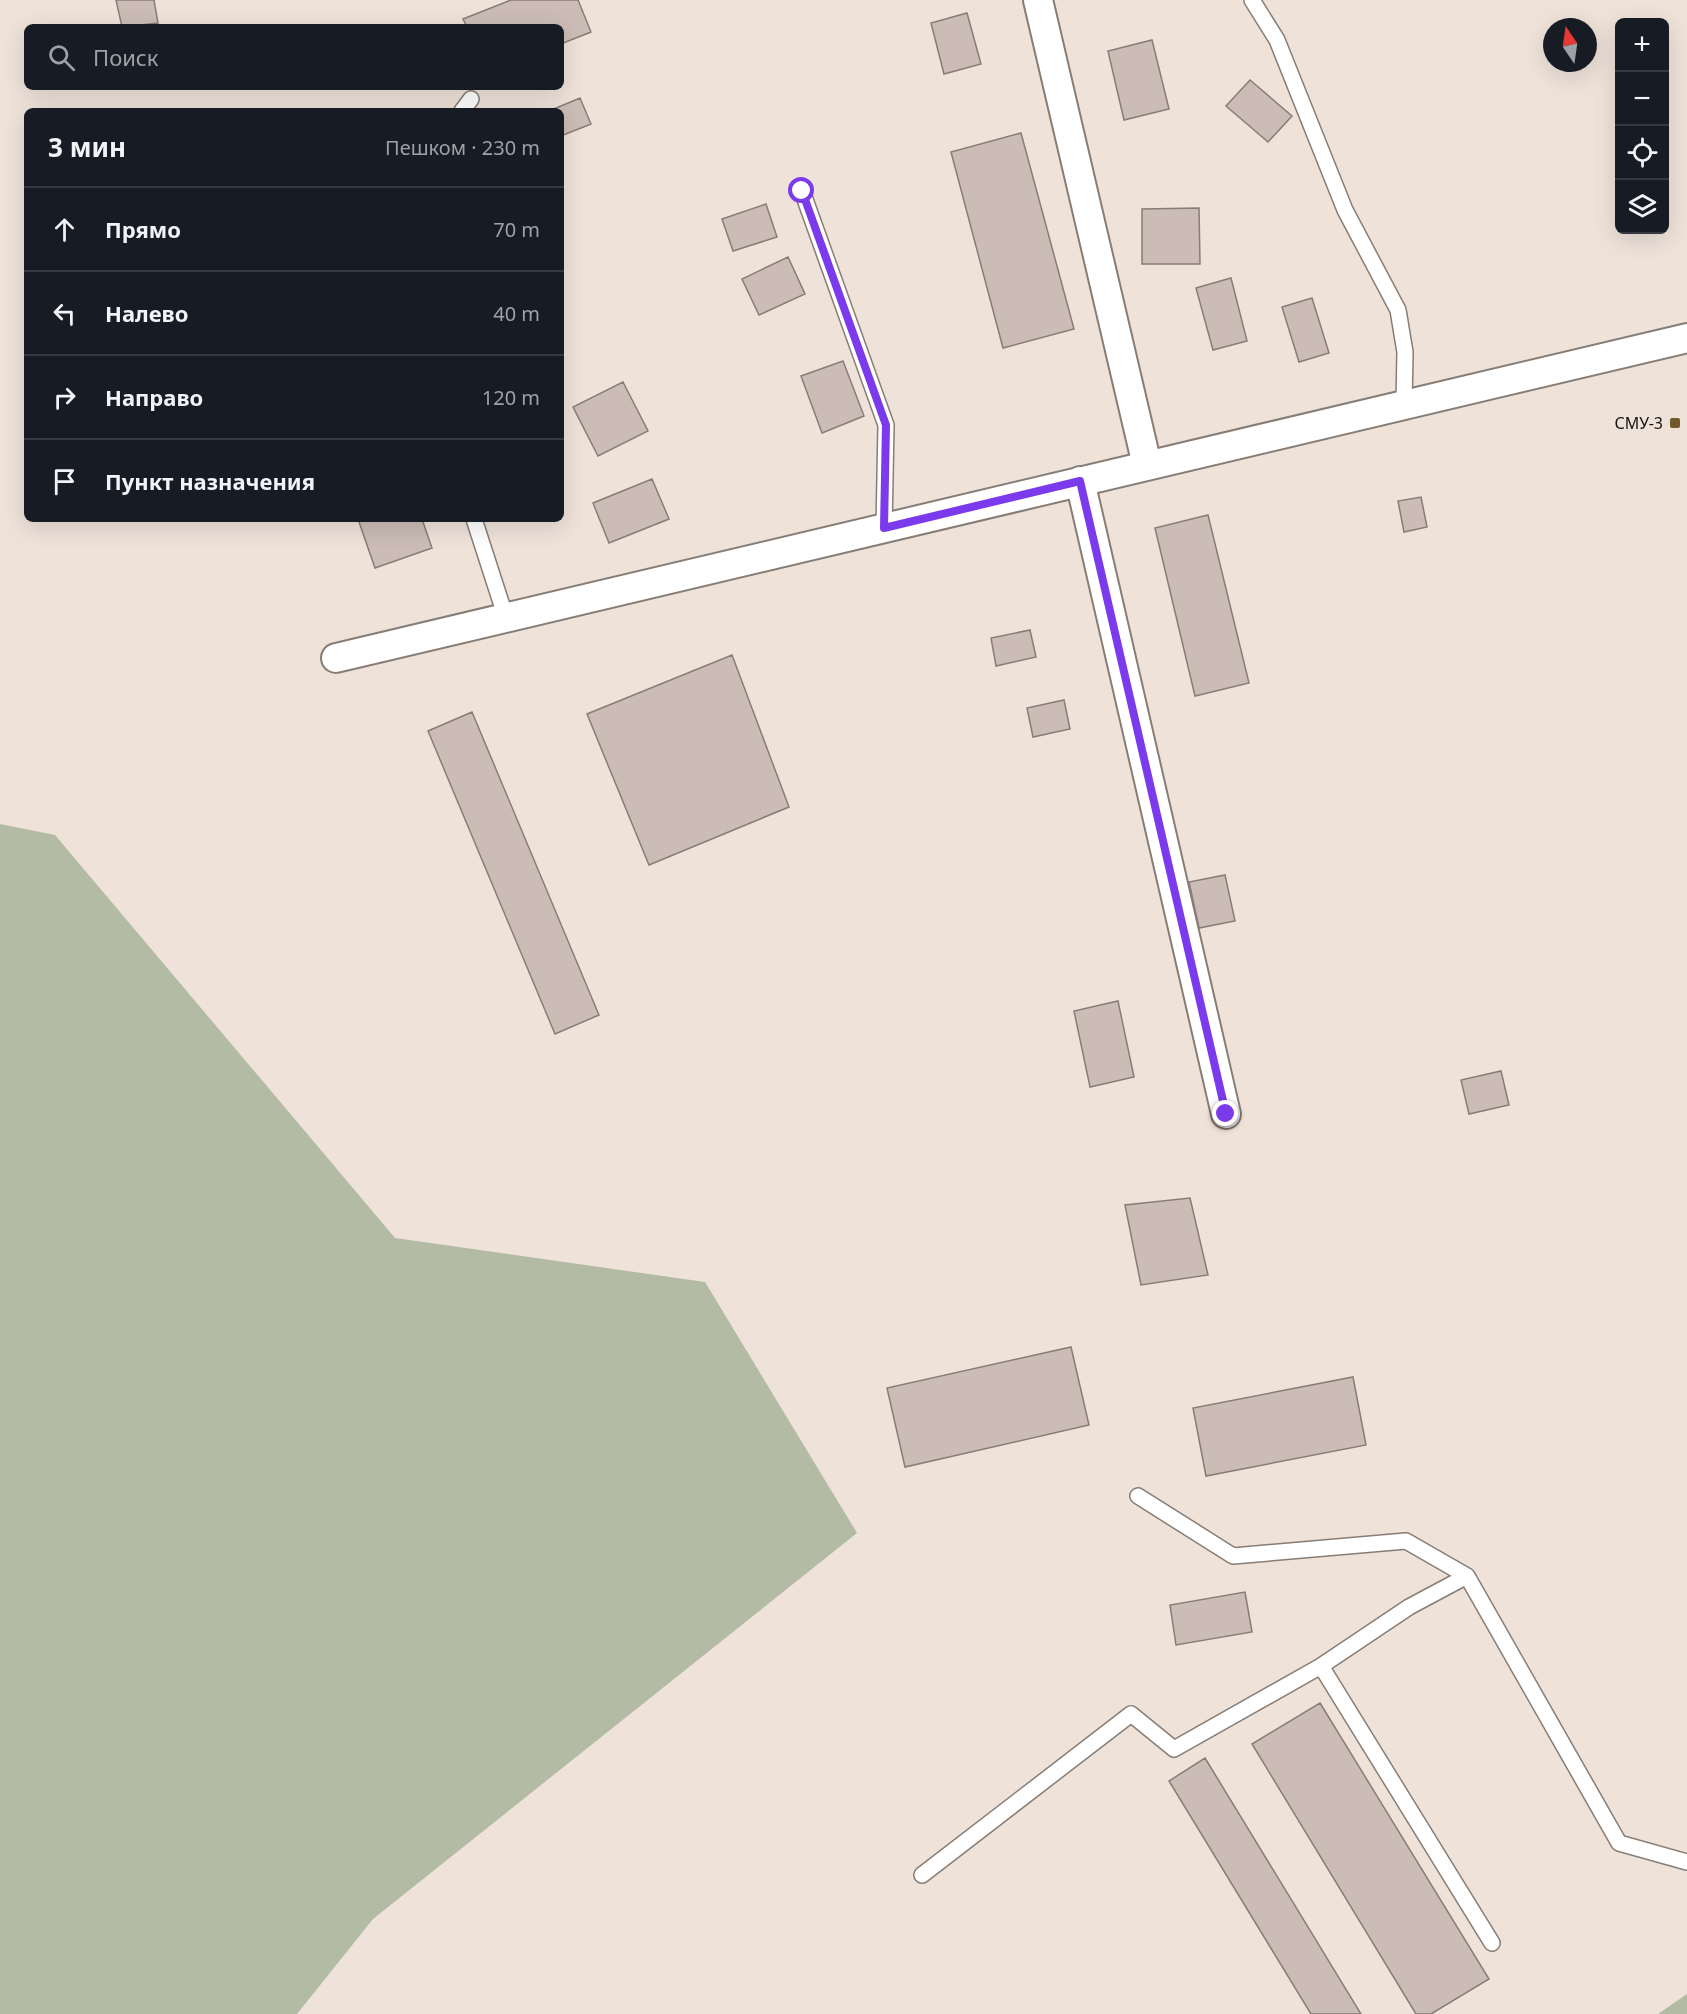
<!DOCTYPE html>
<html lang="ru">
<meta charset="utf-8">
<style>
body{margin:0;font-family:"Noto Sans",sans-serif;background:#20242c;color:#f1f3f6}
.controls{position:absolute;right:18px;top:18px;display:grid;overflow:hidden;border-radius:9px;box-shadow:0 6px 24px #0002}
.controls button{width:54px;height:54px;display:grid;place-items:center;padding:0;border:0;border-bottom:2px solid #363941;background:#171b24;color:#f1f3f6;font:30px sans-serif}
.compass{position:absolute;left:1543px;top:18px;width:54px;height:54px;border-radius:50%;background:#171b24;box-shadow:0 6px 24px #0002;rotate:347deg}
.stop{position:absolute;width:18px;height:18px;margin:-14px;border:4px solid #7c3aed;border-radius:50%;background:#fff}
.stop.end{background:#7c3aed;border-color:#fff;box-shadow:0 2px 6px #0008}
.list{margin:0;padding:0;list-style:none}
h2{display:flex;justify-content:space-between;align-items:center;height:78px;margin:0;padding:0 24px;font-size:26px}
h2 small{font-size:20px;font-weight:400;color:#9ea1a6}
.list li{display:grid;grid-template-columns:39px 1fr auto;gap:18px;align-items:center;box-sizing:border-box;height:84px;padding:0 24px;border-top:2px solid #363941}
.list b{display:block;font-size:22px;white-space:nowrap}
.list em{font-size:20px;font-style:normal;color:#9ea1a6}
.icon{flex:none;width:33px;height:33px;fill:none;stroke:currentColor;stroke-width:2;stroke-linecap:round;stroke-linejoin:round}
.map{position:relative;flex:none;width:1687px;height:2014px;overflow:hidden}
.search{position:absolute;background:#171b24;box-shadow:0 6px 24px #0002;left:24px;top:24px;width:540px;height:66px;display:flex;align-items:center;gap:15px;box-sizing:border-box;padding:0 21px;border-radius:9px;color:#9ea1a6;font-size:22px}
.panel{position:absolute;background:#171b24;box-shadow:0 6px 24px #0002;left:24px;top:108px;width:540px;height:414px;border-radius:9px}
.map>svg:first-child{display:block}
.green{fill:#b3bba5}
.building{fill:#cbbcb6;stroke:#897c77;stroke-width:1.5}
.lines{fill:none;stroke-linecap:round;stroke-linejoin:round}
.service-casing{stroke:#887d75;stroke-width:18}
.minor-casing{stroke:#887d75;stroke-width:32}
.service{stroke:#fff;stroke-width:15}
.minor{stroke:#fff;stroke-width:28}
.route{stroke:#7c3aed;stroke-width:8}
.poi-dot{fill:#72592a;stroke:#eee2d9;stroke-width:2}
.labels{text-anchor:middle;stroke-width:6;stroke-linejoin:round;paint-order:stroke}
.poi-label{font-size:16px;fill:#16120f;stroke:#eee2d9;text-anchor:end}
</style>
<div class="map">
<svg width="1687" height="2014" viewBox="0 0 1687 2014">
<rect width="100%" height="100%" fill="#eee2d9"/>
<!-- green -->
<path class="green" d="M 0,824 L 55,835 L 395,1238 L 705,1282 L 857,1533 L 373,1919 L 297,2014 L 0,2014 Z
M 1687,1994 L 1687,2014 L 1658,2014 Z"/>
<!-- building -->
<path class="building" d="M 116,0 L 154,0 L 158,23 L 122,27 Z
M 511,0 L 578,0 L 591,32 L 561,44 L 561,27 L 467,27 L 463,19 Z
M 967,13 L 981,64 L 944,74 L 931,23 Z
M 1152,40 L 1169,109 L 1124,120 L 1108,51 Z
M 1250,80 L 1292,116 L 1268,142 L 1226,106 Z
M 580,98 L 591,124 L 561,136 L 561,111 L 549,111 Z
M 1021,133 L 1074,329 L 1003,348 L 951,152 Z
M 766,204 L 777,237 L 733,251 L 722,219 Z
M 1199,208 L 1200,264 L 1142,264 L 1142,209 Z
M 788,257 L 805,294 L 759,315 L 742,279 Z
M 1231,278 L 1247,341 L 1213,350 L 1196,288 Z
M 1312,298 L 1329,353 L 1299,362 L 1282,307 Z
M 843,361 L 864,416 L 822,433 L 801,376 Z
M 623,382 L 648,431 L 598,456 L 573,407 Z
M 652,479 L 669,519 L 609,543 L 593,503 Z
M 1421,497 L 1427,527 L 1404,532 L 1398,501 Z
M 1208,515 L 1249,683 L 1195,696 L 1155,528 Z
M 358,519 L 422,519 L 432,548 L 375,568 Z
M 1030,630 L 1036,657 L 996,666 L 991,638 Z
M 732,655 L 789,807 L 649,865 L 587,714 Z
M 1064,700 L 1070,729 L 1033,737 L 1027,708 Z
M 472,712 L 599,1015 L 555,1034 L 428,731 Z
M 1225,875 L 1235,921 L 1199,928 L 1189,882 Z
M 1118,1001 L 1134,1077 L 1090,1087 L 1074,1011 Z
M 1501,1071 L 1509,1105 L 1469,1114 L 1461,1080 Z
M 1190,1198 L 1208,1275 L 1141,1285 L 1125,1205 Z
M 1071,1347 L 1089,1425 L 905,1467 L 887,1388 Z
M 1353,1377 L 1366,1445 L 1206,1476 L 1193,1408 Z
M 1245,1592 L 1252,1632 L 1176,1645 L 1170,1605 Z
M 1320,1703 L 1489,1979 L 1431,2014 L 1416,2014 L 1252,1744 Z
M 1205,1758 L 1361,2014 L 1311,2014 L 1169,1781 Z"/>
<g class="lines">
<defs>
<path id="service" d="M 1252,0 L 1277,40 L 1345,210 L 1398,310 L 1405,352 L 1404,404
M 462,111 L 471,99
M 802,191 L 886,425 L 884,528
M 474,519 L 506,618
M 1138,1496 L 1233,1556 L 1406,1541 L 1467,1576 L 1619,1843 L 1687,1862
M 1321,1666 L 1492,1943
M 922,1875 L 1131,1714 L 1174,1749 L 1321,1666 L 1409,1607 L 1467,1576"/>
<path id="minor" d="M 1038,0 L 1147,465
M 1080,481 L 1226,1114
M 336,658 L 1687,338"/>
</defs>
<!-- service casing -->
<use href="#service" class="service-casing"/>
<!-- minor casing -->
<use href="#minor" class="minor-casing"/>
<!-- service -->
<use href="#service" class="service"/>
<!-- minor -->
<use href="#minor" class="minor"/>
</g>
<g class="lines">
<!-- route -->
<path class="route" d="M 802,191 L 886,425 L 884,528 L 1080,481 L 1226,1114"/>
</g>
<!-- markers -->
<rect class="poi-dot" x="1669" y="417" width="12" height="12" rx="3"/>
<g class="labels">
<!-- poi labels -->
<g class="poi-label">
<text x="1663" y="429">СМУ-3</text>
</g>
</g>
</svg>
<div class="controls">
<button>+</button>
<button>−</button>
<button><svg class="icon" aria-label="locate" viewBox="0 0 24 24"><circle cx="12" cy="12" r="6"/><path d="M12 2v4M12 18v4M2 12h4M18 12h4"/></svg></button>
<button><svg class="icon" aria-label="layers" viewBox="0 0 24 24"><path d="M12 4l9 5-9 5-9-5zM3 14l9 5 9-5"/></svg></button>
</div>
<svg class="compass" viewBox="-18 -18 36 36"><path d="M0-13l5 13h-10z" fill="#e53935"/><path d="M0 13l5-13h-10z" fill="#9ea1a6"/></svg>
<div class="stop" style="left:802px;top:191px"></div>
<div class="stop end" style="left:1226px;top:1114px"></div>
<div class="search"><svg class="icon" aria-label="search" viewBox="0 0 24 24"><circle cx="10" cy="10" r="6"/><path d="M15 15l6 6"/></svg>Поиск</div>
<section class="panel">
<h2>3 мин<small>Пешком · 230 m</small></h2>
<ul class="list">
<li><svg class="icon" aria-label="ahead" viewBox="0 0 24 24"><path d="M12 20V5M6 11l6-6 6 6"/></svg><div><b>Прямо</b></div><em>70 m</em></li>
<li><svg class="icon" aria-label="left" viewBox="0 0 24 24"><path d="M17 20v-9H6M10 6l-5 5 5 5"/></svg><div><b>Налево</b></div><em>40 m</em></li>
<li><svg class="icon" aria-label="right" viewBox="0 0 24 24"><path d="M7 20v-9h11M14 6l5 5-5 5"/></svg><div><b>Направо</b></div><em>120 m</em></li>
<li><svg class="icon" aria-label="arrive" viewBox="0 0 24 24"><path d="M6 21V4h12l-3 4 3 4H6"/></svg><div><b>Пункт назначения</b></div></li>
</ul>
</section>
</div>
